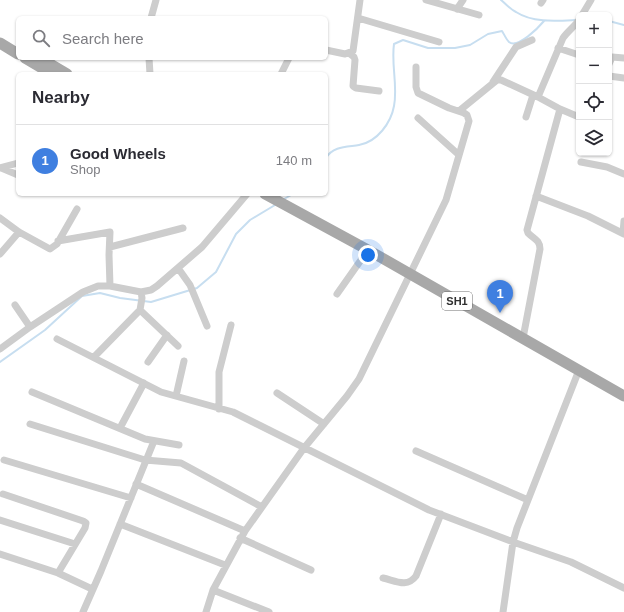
<!DOCTYPE html>
<meta charset="utf-8">
<style>
body{margin:0;font-family:Arial,sans-serif;background:#f7f7f7;color:#2b2b33}
.controls{position:absolute;right:12px;top:12px;display:grid;overflow:hidden;border-radius:6px;box-shadow:0 1px 3px #0004}
.controls button{width:36px;height:36px;display:grid;place-items:center;padding:0;border:0;border-bottom:1px solid #e1e1e2;background:#fff;color:#2b2b33;font:20px sans-serif}
.you{position:absolute;left:368px;top:255px;width:14px;height:14px;margin:-10px;border:3px solid #fff;border-radius:50%;background:#1a73e8;box-shadow:0 0 0 6px #1a73e833}
.badge{display:grid;place-items:center;width:26px;height:26px;border-radius:50%;background:#f62326;color:#fff;font-size:13px;font-weight:700}
.pin{position:absolute;translate:-50% -33px;filter:drop-shadow(0 1px 2px #0008)}
.pin::after{content:'';position:absolute;top:21px;width:14px;height:12px;background:inherit;clip-path:polygon(0 0,100% 0,50% 100%)}
.list{margin:0;padding:0;list-style:none}
h2{display:flex;justify-content:space-between;align-items:center;height:52px;margin:0;padding:0 16px;font-size:17px}
h2 small{font-size:13px;font-weight:400;color:#7c7c81}
.list li{display:grid;grid-template-columns:26px 1fr auto;gap:12px;align-items:center;box-sizing:border-box;height:72px;padding:0 16px;border-top:1px solid #e1e1e2}
.list b{display:block;font-size:15px;white-space:nowrap}
.list p{margin:0;font-size:13px;white-space:nowrap;color:#7c7c81}
.list em{font-size:13px;font-style:normal;color:#7c7c81}
.icon{flex:none;width:22px;height:22px;fill:none;stroke:currentColor;stroke-width:2;stroke-linecap:round;stroke-linejoin:round}
.map{position:relative;flex:none;width:624px;height:612px;overflow:hidden}
.search{position:absolute;background:#fff;box-shadow:0 1px 3px #0004;left:16px;top:16px;width:312px;height:44px;display:flex;align-items:center;gap:10px;box-sizing:border-box;padding:0 14px;border-radius:6px;color:#7c7c81;font-size:15px}
.panel{position:absolute;background:#fff;box-shadow:0 1px 3px #0004;left:16px;top:72px;width:312px;height:124px;border-radius:6px}
.map>svg:first-child{display:block}
.lines{fill:none;stroke-linecap:round;stroke-linejoin:round}
.stream{stroke:#c7def0;stroke-width:2}
.street{stroke:#cdcdcd;stroke-width:7}
.primary{stroke:#a8a8a8;stroke-width:11}
.labels{text-anchor:middle;stroke-width:4;stroke-linejoin:round;paint-order:stroke}
.shield{fill:#fff;stroke:#6e6e6e;stroke-width:1}
.shield-label{font-size:11px;font-weight:bold;fill:#303030}
</style>
<div class="map">
<svg width="624" height="612" viewBox="0 0 624 612">
<rect width="100%" height="100%" fill="#fff"/>
<g class="lines">
<!-- stream -->
<path class="stream" d="M 501,0 C 506,4 510,9 516,12 C 533,23 556,21 576,20
M 609,21 L 624,25
M 326,158 C 333,146 347,147 359,145 C 377,142 391,123 394,106 C 398,86 391,65 394,44 L 403,40 L 428,48 L 455,48 L 470,45 L 488,34 L 502,31 C 504,34 506,39 509,42 C 518,49 539,27 544,21
M 284,199 L 293,194
M 0,362 L 45,330 L 82,296 L 100,293 L 120,298 L 151,302 L 197,288 L 216,272 L 236,234 L 250,220 L 275,205"/>
<!-- street -->
<path class="street" d="M 426,0 L 479,15
M 541,3 L 543,0
M 457,9 L 463,0
M 582,15 L 591,0
M 151,18 L 156,0
M 358,18 L 439,42
M 558,48 L 579,55
M 326,50 L 345,54 L 353,51 L 360,0
M 349,53 L 354,57 L 355,60 L 353,86 L 356,88 L 379,91
M 149,58 L 150,74
M 609,64 L 612,57 L 624,58
M 281,74 L 289,58
M 609,76 L 624,78
M 493,82 L 516,47 L 532,40
M 538,97 L 563,38 C 568,31 574,27 579,20
M 560,109 L 579,117
M 459,111 L 497,80 L 501,80 L 538,97 L 560,109 L 527,230 L 528,233 C 534,239 540,240 540,249 L 523,338
M 526,117 L 533,95
M 418,118 L 459,155
M 581,162 L 607,167 L 624,174
M 0,168 L 18,163
M 1,168 L 18,175
M 536,196 L 588,216 L 624,234
M 0,218 L 19,232 L 50,249 L 57,244 L 77,209
M 623,233 L 624,221
M 58,241 L 110,232 L 109,255 L 110,286
M 110,247 L 183,228
M 0,254 L 19,232
M 178,268 L 190,285 L 207,326
M 337,294 L 368,250
M 15,305 L 30,327
M 140,310 L 178,346
M 57,339 L 161,392 L 233,412 L 429,510 L 513,542 L 571,562 L 624,588
M 0,349 L 30,327 L 83,292 L 98,286 L 110,286 L 141,292 L 151,290 L 157,286 L 202,247 L 247,194
M 94,357 L 140,310 L 142,298 L 141,292
M 148,362 L 167,335
M 32,392 L 145,439 L 179,445
M 277,393 L 324,424
M 176,396 L 184,361
M 219,409 L 219,372 L 231,325
M 30,424 L 145,460 L 181,463 L 262,507
M 120,428 L 144,383
M 416,451 L 528,500
M 4,460 L 131,498
M 136,484 L 245,531
M 3,494 L 83,521 L 86,523 L 85,528 L 58,573
M 0,520 L 75,544
M 120,524 L 225,565
M 240,538 L 311,570
M 0,554 L 58,573 L 92,589
M 383,578 C 396,581 407,588 416,576 L 441,514
M 213,590 L 269,612
M 83,612 L 101,571 L 154,441
M 206,612 L 213,590 L 245,531 L 304,448 L 347,396 L 359,379 L 446,200 L 469,121 L 467,115 L 464,113 L 449,108 L 418,93 L 416,87 L 416,67
M 503,612 L 513,542 L 517,528 L 579,370"/>
<!-- primary -->
<path class="primary" d="M 0,43 L 18,54
M 25,58 L 47,71
M 40,58 L 67,74
M 265,194 L 368,250 L 624,396"/>
</g>
<g class="labels">
<!-- shield labels -->
<rect class="shield" x="442" y="292" width="30" height="18" rx="3"/>
<g class="shield-label">
<text x="457" y="305">SH1</text>
</g>
</g>
</svg>
<div class="controls">
<button>+</button>
<button>−</button>
<button><svg class="icon" aria-label="locate" viewBox="0 0 24 24"><circle cx="12" cy="12" r="6"/><path d="M12 2v4M12 18v4M2 12h4M18 12h4"/></svg></button>
<button><svg class="icon" aria-label="layers" viewBox="0 0 24 24"><path d="M12 4l9 5-9 5-9-5zM3 14l9 5 9-5"/></svg></button>
</div>
<div class="you"></div>
<div class="pin badge" style="left:500px;top:313px;background:#3f7fe0">1</div>
<div class="search"><svg class="icon" aria-label="search" viewBox="0 0 24 24"><circle cx="10" cy="10" r="6"/><path d="M15 15l6 6"/></svg>Search here</div>
<section class="panel">
<h2>Nearby<small></small></h2>
<ul class="list">
<li><span class="badge" style="background:#3f7fe0">1</span><div><b>Good Wheels</b><p>Shop</p></div><em>140 m</em></li>
</ul>
</section>
</div>
